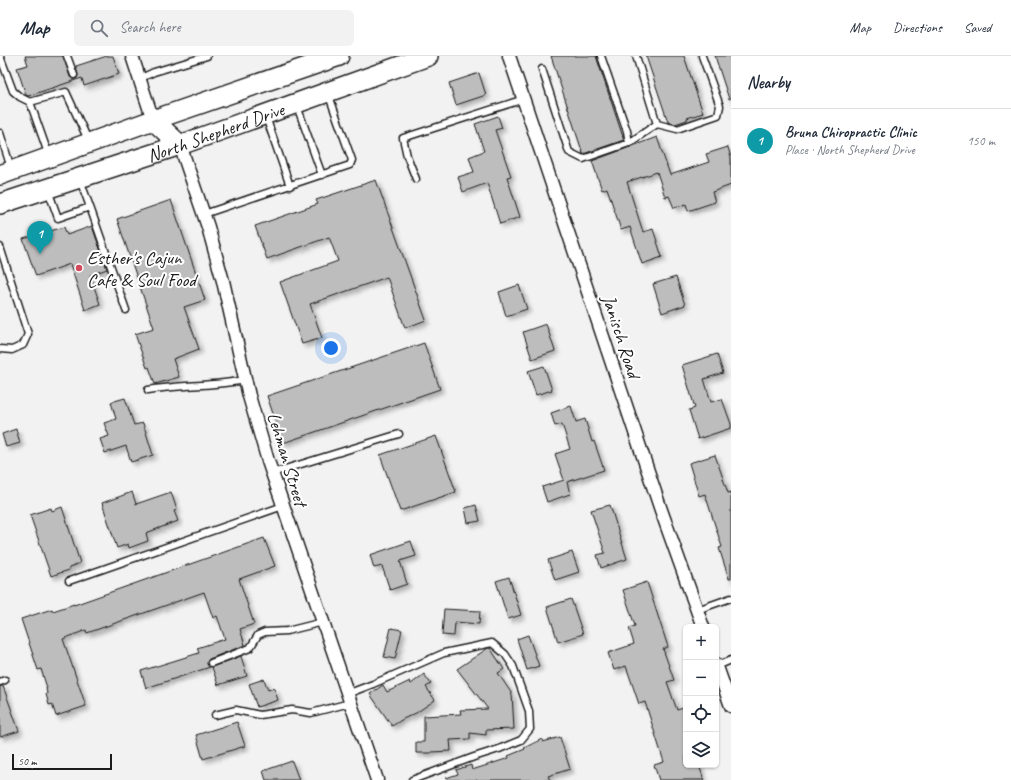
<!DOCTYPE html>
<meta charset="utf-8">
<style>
body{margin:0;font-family:Caveat,sans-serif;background:#f2f2f3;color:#1f2937}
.controls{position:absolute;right:12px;bottom:12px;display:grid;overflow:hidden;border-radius:6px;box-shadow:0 1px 3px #0004}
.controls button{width:36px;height:36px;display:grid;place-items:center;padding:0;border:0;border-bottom:1px solid #e0e1e3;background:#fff;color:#1f2937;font:20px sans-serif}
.scale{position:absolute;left:12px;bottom:10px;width:100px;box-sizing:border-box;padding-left:4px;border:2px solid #1c1c1c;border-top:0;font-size:11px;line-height:14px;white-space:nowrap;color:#1c1c1c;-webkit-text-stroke:3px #fff;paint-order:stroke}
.you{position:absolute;left:331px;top:292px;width:14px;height:14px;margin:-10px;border:3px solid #fff;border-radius:50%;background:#1a73e8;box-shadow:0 0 0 6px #1a73e833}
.badge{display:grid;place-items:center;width:26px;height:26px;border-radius:50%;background:#0f766e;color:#fff;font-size:13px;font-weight:700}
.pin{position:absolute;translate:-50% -33px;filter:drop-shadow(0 1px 2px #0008)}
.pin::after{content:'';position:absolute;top:21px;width:14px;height:12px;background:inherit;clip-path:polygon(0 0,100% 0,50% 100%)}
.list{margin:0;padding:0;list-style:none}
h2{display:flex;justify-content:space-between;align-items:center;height:52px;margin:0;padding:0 16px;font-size:17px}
h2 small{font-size:13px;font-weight:400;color:#747a83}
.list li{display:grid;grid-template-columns:26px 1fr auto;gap:12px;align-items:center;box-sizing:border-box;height:64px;padding:0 16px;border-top:1px solid #e0e1e3}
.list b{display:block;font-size:15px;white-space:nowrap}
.list p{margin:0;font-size:13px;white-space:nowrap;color:#747a83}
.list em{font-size:13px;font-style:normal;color:#747a83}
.icon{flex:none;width:22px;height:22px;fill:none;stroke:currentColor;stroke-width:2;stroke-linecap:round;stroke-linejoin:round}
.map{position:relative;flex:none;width:731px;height:724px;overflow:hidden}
header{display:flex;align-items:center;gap:24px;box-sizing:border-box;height:56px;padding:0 20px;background:#fff;border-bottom:1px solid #e0e1e3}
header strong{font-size:19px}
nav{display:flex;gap:22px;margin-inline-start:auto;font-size:14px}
.search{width:280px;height:36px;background:#f2f2f3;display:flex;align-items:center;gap:10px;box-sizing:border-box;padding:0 14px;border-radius:6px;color:#747a83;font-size:15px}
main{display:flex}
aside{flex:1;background:#fff}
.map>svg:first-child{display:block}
.building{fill:#bdbdbd;stroke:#1c1c1c;filter:url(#shadow)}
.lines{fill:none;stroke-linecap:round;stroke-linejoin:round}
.lane-casing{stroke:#1c1c1c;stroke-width:9}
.street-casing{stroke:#1c1c1c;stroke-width:15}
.primary-casing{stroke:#1c1c1c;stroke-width:22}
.lane{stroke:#fff;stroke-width:6}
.street{stroke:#fff;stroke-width:12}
.primary{stroke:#fff;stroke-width:19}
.poi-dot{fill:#d1495b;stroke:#fff;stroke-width:1.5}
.labels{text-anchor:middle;stroke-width:4;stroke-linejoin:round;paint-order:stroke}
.street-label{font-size:19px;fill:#1c1c1c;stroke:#fff}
.poi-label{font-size:19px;fill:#1c1c1c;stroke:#fff;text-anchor:start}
</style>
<header>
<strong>Map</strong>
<div class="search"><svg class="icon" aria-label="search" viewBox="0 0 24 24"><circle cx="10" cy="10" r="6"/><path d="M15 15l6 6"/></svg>Search here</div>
<nav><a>Map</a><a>Directions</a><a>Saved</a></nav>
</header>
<main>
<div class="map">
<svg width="731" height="724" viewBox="0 0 731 724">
<defs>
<filter id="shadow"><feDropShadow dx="3.5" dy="3.5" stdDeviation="2" flood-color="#0004"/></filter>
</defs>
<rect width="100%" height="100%" fill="#f2f2f2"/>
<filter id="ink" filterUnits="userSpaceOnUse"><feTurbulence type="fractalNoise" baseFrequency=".025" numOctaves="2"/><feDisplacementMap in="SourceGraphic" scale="8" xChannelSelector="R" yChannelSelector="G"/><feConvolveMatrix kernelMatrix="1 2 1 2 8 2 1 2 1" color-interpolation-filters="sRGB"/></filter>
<g filter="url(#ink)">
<!-- building -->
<path class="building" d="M 25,0 L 63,0 L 70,21 L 74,23 L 77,22 L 78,19 L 76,10 L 107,0 L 113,0 L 119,18 L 84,30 L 82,22 L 28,40 L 26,39 L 17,12 L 28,9 Z
M 551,0 L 596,0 L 624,84 L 583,98 Z
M 646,0 L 684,0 L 703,57 L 687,62 L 687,64 L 675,68 L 668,66 Z
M 715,0 L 731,0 L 731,42 L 729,43 Z
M 479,17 L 486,39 L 456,49 L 449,27 Z
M 498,60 L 502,72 L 495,74 L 511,120 L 507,121 L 520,161 L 500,168 L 487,127 L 463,136 L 458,121 L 474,116 L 469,101 L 484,95 L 475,68 Z
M 657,81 L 670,119 L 709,106 L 706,98 L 728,91 L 731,102 L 731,129 L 712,136 L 715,146 L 688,155 L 686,148 L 674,152 L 669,140 L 665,141 L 657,116 L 627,126 L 643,176 L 653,173 L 662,201 L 642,208 L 630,171 L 621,174 L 607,132 L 602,134 L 592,105 Z
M 376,124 L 426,264 L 405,272 L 387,221 L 310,248 L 322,282 L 302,288 L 280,226 L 338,205 L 329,181 L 267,203 L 255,170 L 318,148 L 316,144 Z
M 171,144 L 205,244 L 184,251 L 199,293 L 173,303 L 179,321 L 155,328 L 149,311 L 147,312 L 135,278 L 154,272 L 117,163 Z
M 92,170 L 107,213 L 90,219 L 100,248 L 85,254 L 70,208 L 36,220 L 23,183 L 64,171 L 67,179 Z
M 676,221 L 685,249 L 662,257 L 653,228 Z
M 519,229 L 527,253 L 506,260 L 499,236 Z
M 546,268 L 555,295 L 532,303 L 523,276 Z
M 424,287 L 440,333 L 283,387 L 267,340 Z
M 717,298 L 723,317 L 704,323 L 711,346 L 722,343 L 731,368 L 731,372 L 698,383 L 689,354 L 695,352 L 682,309 Z
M 544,310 L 552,334 L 536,339 L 528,315 Z
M 125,342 L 134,369 L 143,367 L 153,399 L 131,406 L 126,390 L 105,397 L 100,383 L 109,380 L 104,367 L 116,363 L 111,346 Z
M 571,350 L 576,366 L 585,363 L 592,386 L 594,385 L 604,414 L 567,426 L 570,438 L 547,446 L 542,431 L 564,424 L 555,398 L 570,393 L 562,368 L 555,370 L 551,357 Z
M 16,373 L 20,387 L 6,391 L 2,378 Z
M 436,380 L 456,436 L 400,455 L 380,399 Z
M 715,399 L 728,437 L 731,436 L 731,523 L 729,523 L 719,492 L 722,491 L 705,438 L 699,440 L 689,407 Z
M 132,436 L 136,448 L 171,436 L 177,454 L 174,455 L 178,465 L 146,477 L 148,485 L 129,492 L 128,488 L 117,492 L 102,447 Z
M 476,449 L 480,465 L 468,467 L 465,452 Z
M 610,449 L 627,503 L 601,512 L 597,499 L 605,497 L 591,454 Z
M 62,451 L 80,507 L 69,512 L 69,514 L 51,520 L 30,459 L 51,452 L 52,455 Z
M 264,482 L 275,510 L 239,523 L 254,568 L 240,573 L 245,589 L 209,603 L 207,608 L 210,611 L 146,632 L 141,615 L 199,597 L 197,592 L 225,583 L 217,560 L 213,562 L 204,536 L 87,577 L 86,574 L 63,583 L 86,650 L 56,660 L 52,648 L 49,649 L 46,638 L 47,638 L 46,632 L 47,632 L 41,613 L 38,614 L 21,563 L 52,553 L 53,555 L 74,548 L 74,549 Z
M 411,485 L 416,500 L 400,505 L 407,528 L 390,534 L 382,510 L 374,512 L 370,499 Z
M 572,496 L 579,516 L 555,524 L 548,504 Z
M 509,521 L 521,559 L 508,563 L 496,525 Z
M 647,526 L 668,591 L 663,593 L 674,624 L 667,626 L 677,654 L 683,652 L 686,661 L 686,709 L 699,709 L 704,724 L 659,724 L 654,709 L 664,706 L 645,646 L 639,648 L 626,610 L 614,614 L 608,597 L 634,588 L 629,572 L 635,570 L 623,534 Z
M 571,543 L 583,578 L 558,586 L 547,551 Z
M 444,553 L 480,555 L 479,568 L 455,566 L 454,580 L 442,579 Z
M 391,572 L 402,574 L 395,603 L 384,601 Z
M 528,579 L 539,610 L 527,614 L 517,583 Z
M 488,592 L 490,592 L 504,613 L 498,617 L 512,638 L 514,673 L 486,674 L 486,679 L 470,677 L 470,683 L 450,684 L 451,695 L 431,696 L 431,697 L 416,697 L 416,686 L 424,686 L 424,660 L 461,658 L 460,654 L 488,653 L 457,613 Z
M 241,600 L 247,620 L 218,629 L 212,611 Z
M 424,618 L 431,628 L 426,631 L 435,644 L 416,657 L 403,663 L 392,670 L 370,638 L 383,629 L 387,636 L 410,625 L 411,628 Z
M 264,623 L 268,634 L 274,632 L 278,644 L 257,651 L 249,628 Z
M 0,630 L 3,630 L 19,675 L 0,681 Z
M 237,666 L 245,690 L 203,703 L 196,679 Z
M 560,681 L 570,713 L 548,720 L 550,724 L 447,724 L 446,722 L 458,718 L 456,714 L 471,709 L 472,714 L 509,702 L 508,700 L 525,693 L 524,692 L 542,683 L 543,686 Z
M 292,705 L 299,724 L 266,724 L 263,715 Z"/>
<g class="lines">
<defs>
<path id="lane" d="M 0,0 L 13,35 L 20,41 L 30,46 L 66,36 L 89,86
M 67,0 L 74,19
M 601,0 L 627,75 L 629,87 L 657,68 L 677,73 L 718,59 L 720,50 L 702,0
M 636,0 L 657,68
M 542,13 L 569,96 L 583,103 L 629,87
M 139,23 L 154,16 L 207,0
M 30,46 L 49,100
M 297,50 L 322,119
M 266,61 L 290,130
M 0,77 L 11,112
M 416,123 L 407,100 L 403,82 L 524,43
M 48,134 L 58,162 L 90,151 L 80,124
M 90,151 L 126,254
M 204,158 L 350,109 L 352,104 L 328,37
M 0,191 L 28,278 L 23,289 L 12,294 L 0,293
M 148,334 C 180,329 213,330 246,324
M 272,417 L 399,378
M 69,525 L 283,450
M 697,554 L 731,542
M 211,607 L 250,592 L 258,579 L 265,576 L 287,575 L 323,566
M 717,610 L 731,604
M 0,626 L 5,624
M 347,638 L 373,628 L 444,597 L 492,587 L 505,598 L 513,610 L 529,655 L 530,673 L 521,684 L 499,693 L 474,701 L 412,724
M 215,659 L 236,654 L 260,659 L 292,654 L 311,657 L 350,647"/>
<path id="street" d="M 132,0 L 153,64
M 509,0 L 661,454 L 703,571
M 180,89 L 208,171 L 223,225 L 249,340 L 268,405 L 377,724
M 716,608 L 731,650"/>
<g id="primary">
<path d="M 153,64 L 180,89"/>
<path d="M 0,119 L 153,64 L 339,0"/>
<path id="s1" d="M 0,148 L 180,89 L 428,0"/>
</g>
</defs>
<!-- lane casing -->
<use href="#lane" class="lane-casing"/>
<!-- street casing -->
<use href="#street" class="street-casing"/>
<!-- primary casing -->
<use href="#primary" class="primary-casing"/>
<!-- lane -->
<use href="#lane" class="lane"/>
<!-- street -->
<use href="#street" class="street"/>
<!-- primary -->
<use href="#primary" class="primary"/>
</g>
</g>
<!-- markers -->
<circle class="poi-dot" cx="79" cy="212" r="4"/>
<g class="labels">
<!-- street labels -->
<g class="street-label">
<text dy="7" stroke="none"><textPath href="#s1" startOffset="227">North Shepherd Drive</textPath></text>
<text transform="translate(622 280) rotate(72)" y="7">Janisch Road</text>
<text transform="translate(288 403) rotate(73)" y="7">Lehman Street</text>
</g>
<!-- poi labels -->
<g class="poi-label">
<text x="87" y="208">Esther's Cajun<tspan x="87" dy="22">Cafe &amp; Soul Food</tspan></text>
</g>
</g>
</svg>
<div class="controls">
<button>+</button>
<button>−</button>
<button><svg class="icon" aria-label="locate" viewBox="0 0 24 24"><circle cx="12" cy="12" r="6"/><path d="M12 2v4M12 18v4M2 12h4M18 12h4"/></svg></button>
<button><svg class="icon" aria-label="layers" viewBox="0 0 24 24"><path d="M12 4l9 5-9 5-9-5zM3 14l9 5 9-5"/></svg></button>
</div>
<div class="scale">50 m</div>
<div class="you"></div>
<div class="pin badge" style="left:40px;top:198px;background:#0f9aa8">1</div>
</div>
<aside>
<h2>Nearby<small></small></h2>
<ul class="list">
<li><span class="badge" style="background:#0f9aa8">1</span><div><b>Bruna Chiropractic Clinic</b><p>Place · North Shepherd Drive</p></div><em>150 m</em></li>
</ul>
</aside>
</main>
